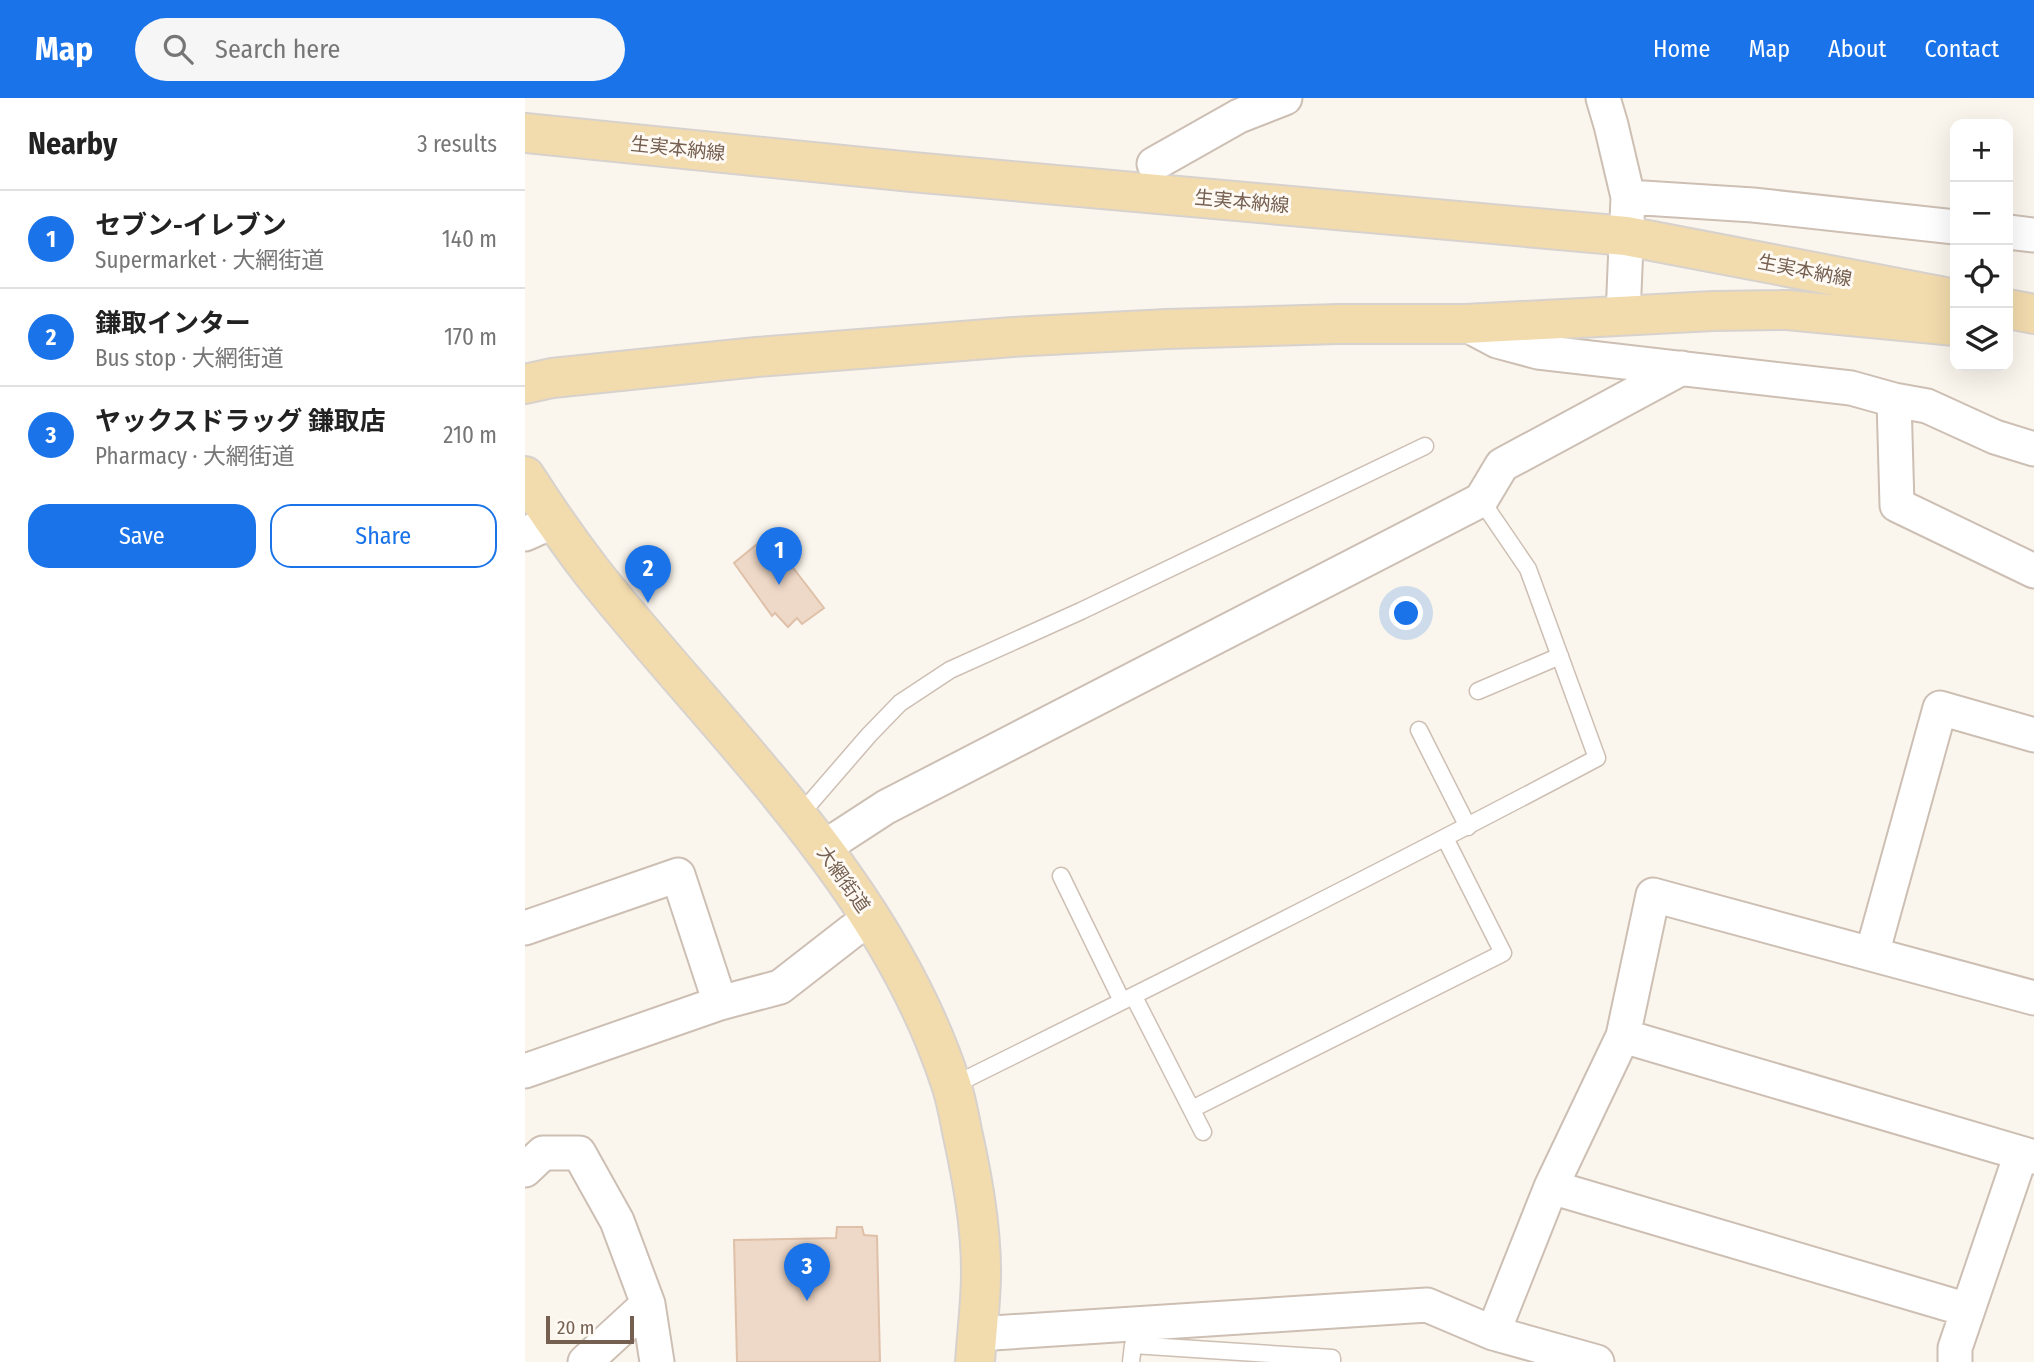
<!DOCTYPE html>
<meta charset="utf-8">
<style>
body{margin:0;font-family:"Fira Sans Condensed","Noto Sans JP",sans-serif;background:#f6f6f6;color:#222}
.controls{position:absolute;right:21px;top:21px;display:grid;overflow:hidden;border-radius:14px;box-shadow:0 7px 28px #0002}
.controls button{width:63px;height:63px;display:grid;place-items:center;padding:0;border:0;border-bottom:2px solid #e0e0e0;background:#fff;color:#222;font:35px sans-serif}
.scale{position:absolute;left:21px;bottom:18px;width:88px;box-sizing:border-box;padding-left:7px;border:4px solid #755f51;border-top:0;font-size:19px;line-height:24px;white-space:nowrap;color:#755f51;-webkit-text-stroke:5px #fefaf3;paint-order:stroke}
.you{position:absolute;left:882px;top:516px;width:24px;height:24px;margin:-18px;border:5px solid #fff;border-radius:50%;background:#1a73e8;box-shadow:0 0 0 10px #1a73e833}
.badge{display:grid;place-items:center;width:46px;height:46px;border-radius:50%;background:#1a73e8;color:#fff;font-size:23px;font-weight:700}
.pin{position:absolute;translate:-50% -58px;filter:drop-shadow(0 2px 4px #0008)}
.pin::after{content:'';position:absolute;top:37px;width:24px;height:21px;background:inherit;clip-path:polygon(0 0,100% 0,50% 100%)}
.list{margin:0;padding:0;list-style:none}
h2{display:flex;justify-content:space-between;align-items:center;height:91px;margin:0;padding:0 28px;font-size:30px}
h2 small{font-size:23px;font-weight:400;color:#767676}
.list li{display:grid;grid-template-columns:46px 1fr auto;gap:21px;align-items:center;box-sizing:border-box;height:98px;padding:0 28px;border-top:2px solid #e0e0e0}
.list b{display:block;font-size:26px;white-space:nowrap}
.list p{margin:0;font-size:23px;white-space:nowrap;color:#767676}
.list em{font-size:23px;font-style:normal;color:#767676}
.actions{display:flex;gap:14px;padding:21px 28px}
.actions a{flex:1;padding:16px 0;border:2px solid #1a73e8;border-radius:21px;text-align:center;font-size:24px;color:#1a73e8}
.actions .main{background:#1a73e8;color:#fff}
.icon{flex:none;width:38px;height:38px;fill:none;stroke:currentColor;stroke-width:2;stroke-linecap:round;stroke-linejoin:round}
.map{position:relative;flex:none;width:1509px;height:1264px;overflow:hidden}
header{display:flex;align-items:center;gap:42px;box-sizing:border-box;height:98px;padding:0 35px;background:#1a73e8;color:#fff}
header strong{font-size:33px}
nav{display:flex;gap:38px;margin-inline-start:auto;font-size:24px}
.search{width:490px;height:63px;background:#f6f6f6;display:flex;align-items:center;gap:18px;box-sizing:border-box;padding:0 24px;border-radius:38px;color:#767676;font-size:26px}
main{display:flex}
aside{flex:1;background:#fff}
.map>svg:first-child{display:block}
.building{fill:#eed8c7;stroke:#dfc0a9;stroke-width:2}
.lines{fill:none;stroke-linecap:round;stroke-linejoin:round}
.lane-casing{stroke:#cdbfb3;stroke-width:19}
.street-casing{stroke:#cdbfb3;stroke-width:37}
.primary-casing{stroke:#d8d2ce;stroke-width:42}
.lane{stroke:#fff;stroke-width:16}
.street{stroke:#fff;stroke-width:33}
.primary{stroke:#f2dbad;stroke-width:38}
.labels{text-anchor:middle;stroke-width:6;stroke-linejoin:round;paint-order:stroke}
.street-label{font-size:19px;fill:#755f51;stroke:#fefaf3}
</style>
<header>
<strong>Map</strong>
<div class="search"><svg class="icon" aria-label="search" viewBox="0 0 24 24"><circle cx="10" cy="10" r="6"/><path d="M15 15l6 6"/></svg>Search here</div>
<nav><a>Home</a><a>Map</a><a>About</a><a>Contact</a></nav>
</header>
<main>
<aside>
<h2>Nearby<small>3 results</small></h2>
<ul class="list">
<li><span class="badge">1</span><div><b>セブン-イレブン</b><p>Supermarket · 大網街道</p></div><em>140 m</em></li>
<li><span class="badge">2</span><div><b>鎌取インター</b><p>Bus stop · 大網街道</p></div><em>170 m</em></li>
<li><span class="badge">3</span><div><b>ヤックスドラッグ 鎌取店</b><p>Pharmacy · 大網街道</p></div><em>210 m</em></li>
</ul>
<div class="actions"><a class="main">Save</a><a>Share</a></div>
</aside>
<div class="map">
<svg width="1509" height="1264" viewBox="0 0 1509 1264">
<rect width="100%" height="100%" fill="#fbf6ed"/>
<!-- building -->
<path class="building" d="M 243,437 L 299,510 L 277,526 L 272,520 L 263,529 L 250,515 L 247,518 L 209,465 Z
M 312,1129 L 337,1129 L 339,1137 L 352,1138 L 355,1264 L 212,1264 L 209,1142 L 311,1140 Z"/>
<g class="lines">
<defs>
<path id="lane" d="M 953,593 L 1035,558
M 894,632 L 943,729
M 273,719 L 344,637 L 375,605 L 425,572 L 556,513 L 900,348
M 536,778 L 597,903
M 609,899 L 678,1034
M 427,988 C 643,881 859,773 1072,660 L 1003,471 L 956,402
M 667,1011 L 978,855 L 920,740
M 606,1264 L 608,1247 L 807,1260 L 807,1264"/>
<path id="street" d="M 1078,0 L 1086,27 L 1103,99 L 1098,218
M 629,66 L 714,18 L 760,0
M 1103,99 L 1228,107 L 1430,129
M 1483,134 L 1509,137
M 940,226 L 972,243 L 1013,254 L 1326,290 L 1369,302 L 1402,308 L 1470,339 L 1509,351
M 1369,302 L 1372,407 L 1509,473
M 0,436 L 29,423
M 298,750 L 361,709 L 956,402 L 977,367 L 1157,270
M 0,830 L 153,777 L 195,905
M 1347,856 L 1415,610 L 1509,637
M 1098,938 L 1509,1059
M 0,973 L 195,905 L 255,889 L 327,833 L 347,820
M 0,1072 L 18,1055 L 54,1055 L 92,1123 L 123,1206 L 132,1264
M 1026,1089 L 1443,1212
M 968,1235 L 1026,1089 L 1098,938 L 1128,797 L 1509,900
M 452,1236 L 902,1207 L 968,1235 L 1072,1264
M 60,1264 L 123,1206
M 1430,1264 L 1430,1250 L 1496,1056"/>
<path id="primary" d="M 0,35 L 387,74 L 1101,138 L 1430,201
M 1483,211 L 1509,216
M 0,286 L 27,280 L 232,259 L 488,239 L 642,231 L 813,226 L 940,226 L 1188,213 L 1262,212 L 1430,228
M 0,378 C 21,411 43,443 67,474 C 196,637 360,783 426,986 C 431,1001 434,1017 437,1033 C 447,1079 456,1126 456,1174 C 456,1204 452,1234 450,1264"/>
</defs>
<!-- lane casing -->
<use href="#lane" class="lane-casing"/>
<!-- street casing -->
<use href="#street" class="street-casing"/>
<!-- primary casing -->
<use href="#primary" class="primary-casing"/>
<!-- lane -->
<use href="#lane" class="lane"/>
<!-- street -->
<use href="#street" class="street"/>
<!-- primary -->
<use href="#primary" class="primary"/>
</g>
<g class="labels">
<!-- street labels -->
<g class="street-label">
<text transform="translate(153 50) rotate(6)" y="7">生実本納線</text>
<text transform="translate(717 103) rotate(5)" y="7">生実本納線</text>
<text transform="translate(1280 172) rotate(11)" y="7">生実本納線</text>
<text transform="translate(319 781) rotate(55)" y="7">大網街道</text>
</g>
</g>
</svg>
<div class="controls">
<button>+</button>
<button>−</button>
<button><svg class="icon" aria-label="locate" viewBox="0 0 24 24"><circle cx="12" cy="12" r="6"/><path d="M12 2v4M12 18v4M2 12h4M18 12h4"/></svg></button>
<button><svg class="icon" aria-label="layers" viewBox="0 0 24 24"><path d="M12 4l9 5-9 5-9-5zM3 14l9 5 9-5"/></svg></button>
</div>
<div class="scale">20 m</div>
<div class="you"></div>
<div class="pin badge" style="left:254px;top:487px">1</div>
<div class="pin badge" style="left:123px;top:505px">2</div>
<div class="pin badge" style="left:282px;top:1203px">3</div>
</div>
</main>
